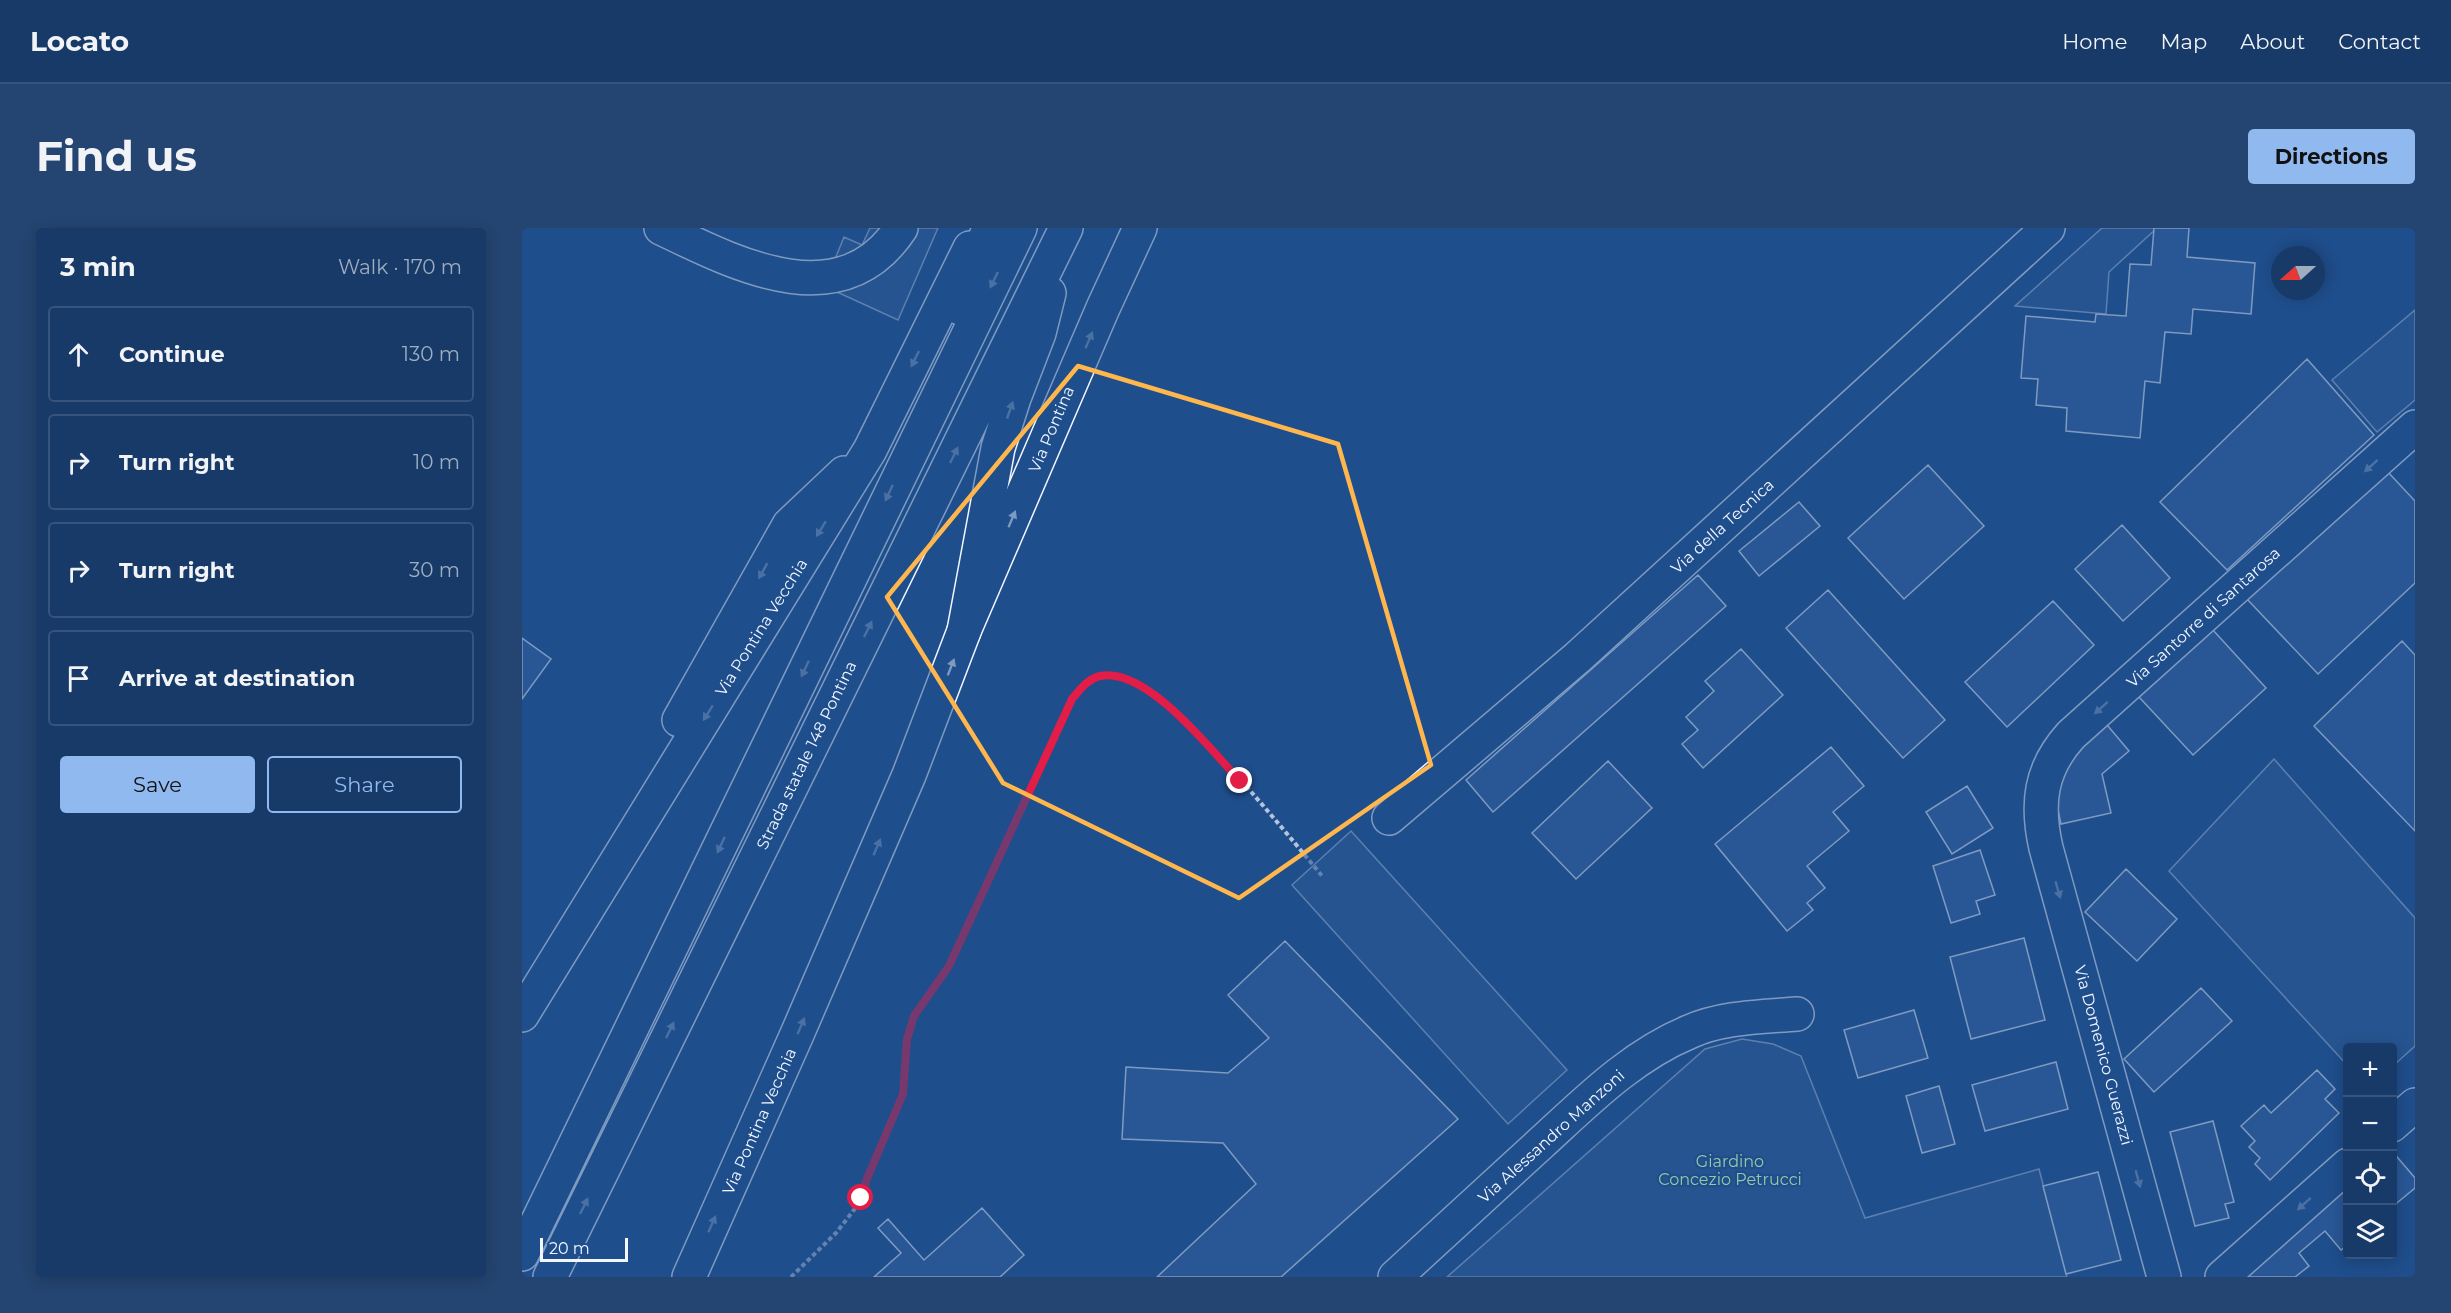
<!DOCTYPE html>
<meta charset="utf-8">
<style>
body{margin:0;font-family:Montserrat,sans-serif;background:#244571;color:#f1f3f6}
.controls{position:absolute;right:18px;bottom:18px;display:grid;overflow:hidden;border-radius:6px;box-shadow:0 3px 15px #0003}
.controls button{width:54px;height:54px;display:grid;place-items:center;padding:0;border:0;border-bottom:2px solid #36547d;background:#173a69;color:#f1f3f6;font:30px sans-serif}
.compass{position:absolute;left:1749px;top:18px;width:54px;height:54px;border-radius:50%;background:#173a69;box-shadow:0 3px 15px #0003;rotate:249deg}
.scale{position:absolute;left:18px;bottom:15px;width:88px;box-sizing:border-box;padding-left:6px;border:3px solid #f2f6ff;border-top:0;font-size:16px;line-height:21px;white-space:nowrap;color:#f2f6ff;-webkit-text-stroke:4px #1f4e8c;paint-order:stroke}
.stop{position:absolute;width:18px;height:18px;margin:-14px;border:4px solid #e11d48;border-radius:50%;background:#fff}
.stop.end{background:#e11d48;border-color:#fff;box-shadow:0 2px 6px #0008}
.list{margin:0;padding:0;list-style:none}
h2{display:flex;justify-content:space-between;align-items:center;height:78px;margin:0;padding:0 24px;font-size:26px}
h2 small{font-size:20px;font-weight:400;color:#9eadc0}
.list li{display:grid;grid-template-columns:39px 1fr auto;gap:18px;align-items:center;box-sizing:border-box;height:96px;margin:0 12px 12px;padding:0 12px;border:2px solid #36547d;border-radius:6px}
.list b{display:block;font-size:22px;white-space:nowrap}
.list em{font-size:20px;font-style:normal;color:#9eadc0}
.actions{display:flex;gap:12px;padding:18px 24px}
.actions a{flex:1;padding:14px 0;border:2px solid #90b9f0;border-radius:6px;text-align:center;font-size:21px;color:#90b9f0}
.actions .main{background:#90b9f0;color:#111}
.icon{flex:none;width:33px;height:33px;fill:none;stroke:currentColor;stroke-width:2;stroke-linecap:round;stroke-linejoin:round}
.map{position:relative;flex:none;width:1893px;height:1049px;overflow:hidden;border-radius:6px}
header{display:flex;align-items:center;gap:36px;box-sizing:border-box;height:84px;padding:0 30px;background:#173a69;border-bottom:2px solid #36547d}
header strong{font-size:28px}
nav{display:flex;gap:33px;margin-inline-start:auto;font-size:21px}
.intro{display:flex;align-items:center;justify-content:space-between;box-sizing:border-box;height:144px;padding:0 36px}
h1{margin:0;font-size:42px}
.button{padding:15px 27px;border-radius:6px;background:#90b9f0;color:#111;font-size:21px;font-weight:700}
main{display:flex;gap:36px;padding:0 36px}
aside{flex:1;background:#173a69;border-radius:6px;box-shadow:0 3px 15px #0003}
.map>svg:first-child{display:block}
.built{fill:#305b95;stroke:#a8bbd7;stroke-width:1.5}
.building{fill:#3563a3;stroke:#f2f6ff;stroke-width:1.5}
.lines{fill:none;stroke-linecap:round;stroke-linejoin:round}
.minor-casing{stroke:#f2f6ff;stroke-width:36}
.highway-casing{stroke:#f2f6ff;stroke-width:36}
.path{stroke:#b3c4dc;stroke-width:4;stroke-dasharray:4.5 3;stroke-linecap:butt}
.minor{stroke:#1f4e8c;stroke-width:33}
.highway{stroke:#1f4e8c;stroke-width:33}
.oneway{fill:#7e9ac0}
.route{stroke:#e11d48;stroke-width:8}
.marked{fill:none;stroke:#ffb74d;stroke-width:4.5;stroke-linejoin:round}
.labels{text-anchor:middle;stroke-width:4.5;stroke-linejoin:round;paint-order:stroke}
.street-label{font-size:16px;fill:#f2f6ff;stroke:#1f4e8c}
.park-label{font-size:16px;fill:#97c8a6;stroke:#1f4e8c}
</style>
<header>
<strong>Locato</strong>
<nav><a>Home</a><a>Map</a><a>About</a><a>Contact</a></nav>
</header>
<div class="intro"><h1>Find us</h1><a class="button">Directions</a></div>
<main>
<aside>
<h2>3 min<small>Walk · 170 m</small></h2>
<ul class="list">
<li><svg class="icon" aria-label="ahead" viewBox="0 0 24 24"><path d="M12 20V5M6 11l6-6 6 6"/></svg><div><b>Continue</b></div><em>130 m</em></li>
<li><svg class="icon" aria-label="right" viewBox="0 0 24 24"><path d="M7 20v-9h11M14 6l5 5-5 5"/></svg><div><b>Turn right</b></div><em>10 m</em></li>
<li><svg class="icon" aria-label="right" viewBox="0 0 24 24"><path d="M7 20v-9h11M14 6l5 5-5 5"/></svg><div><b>Turn right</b></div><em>30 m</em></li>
<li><svg class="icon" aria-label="arrive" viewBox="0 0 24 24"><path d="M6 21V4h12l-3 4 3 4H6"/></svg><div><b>Arrive at destination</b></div></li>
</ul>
<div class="actions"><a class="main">Save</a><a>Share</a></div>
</aside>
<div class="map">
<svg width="1893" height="1049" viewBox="0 0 1893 1049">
<rect width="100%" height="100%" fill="#1f4e8c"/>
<!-- built -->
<path class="built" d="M 348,0 L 416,0 L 376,92 L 302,58 L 322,9 L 340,17 Z
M 1580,0 L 1635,0 L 1587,44 L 1584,86 L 1493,78 Z
M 1893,82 L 1893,172 L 1855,204 L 1810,152 Z
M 1752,531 L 1893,690 L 1893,818 L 1871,838 L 1870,820 L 1826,820 L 1825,837 L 1647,643 Z
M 829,603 L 1045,842 L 986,896 L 770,657 Z
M 1220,811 L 1251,816 L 1279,828 L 1343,990 L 1517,941 L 1545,1049 L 925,1049 L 1183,821 Z"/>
<!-- building -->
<path class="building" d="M 1632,0 L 1667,0 L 1665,29 L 1733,35 L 1729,86 L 1671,81 L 1669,106 L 1643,104 L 1638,155 L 1623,153 L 1618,210 L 1544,203 L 1545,180 L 1514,177 L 1516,151 L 1499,150 L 1504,88 L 1573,94 L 1574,86 L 1604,88 L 1608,36 L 1629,37 Z
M 1785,131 L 1852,207 L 1705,342 L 1638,274 Z
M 1406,237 L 1462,298 L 1382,371 L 1326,310 Z
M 1865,243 L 1893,273 L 1893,355 L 1796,446 L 1724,370 Z
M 1277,274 L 1298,298 L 1237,348 L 1217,323 Z
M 1600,297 L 1648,350 L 1601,393 L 1553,341 Z
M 1176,347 L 1204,378 L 971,584 L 944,552 Z
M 1306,362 L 1423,492 L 1381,530 L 1264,400 Z
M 1531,373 L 1572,417 L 1485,499 L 1443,454 Z
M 1690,401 L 1744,460 L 1671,527 L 1617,469 Z
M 0,410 L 29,431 L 0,471 Z
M 1880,413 L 1893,427 L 1893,603 L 1792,498 Z
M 1219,421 L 1261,467 L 1181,540 L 1160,516 L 1176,502 L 1164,489 L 1192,463 L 1183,453 Z
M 1580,491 L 1607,523 L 1580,546 L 1589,585 L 1539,596 L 1530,555 Z
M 1309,519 L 1342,558 L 1311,584 L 1327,603 L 1285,638 L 1303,660 L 1285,675 L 1291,682 L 1265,703 L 1193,616 Z
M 1086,533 L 1130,580 L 1054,651 L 1010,605 Z
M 1445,558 L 1471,600 L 1430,626 L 1404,584 Z
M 1458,622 L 1473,667 L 1454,673 L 1458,686 L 1429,695 L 1411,638 Z
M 1604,641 L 1655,691 L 1615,733 L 1563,684 Z
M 1502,710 L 1523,792 L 1449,811 L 1428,729 Z
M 763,713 L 936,891 L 759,1049 L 635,1049 L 734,956 L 701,915 L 600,911 L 604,839 L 706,845 L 747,810 L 706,767 Z
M 1679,760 L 1710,793 L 1632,864 L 1602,831 Z
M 1392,782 L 1406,830 L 1336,850 L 1322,802 Z
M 1534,834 L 1546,881 L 1463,903 L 1450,857 Z
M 1795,842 L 1813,861 L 1803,871 L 1817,885 L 1748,952 L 1733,936 L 1738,930 L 1727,919 L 1733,913 L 1719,898 L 1742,877 L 1749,885 Z
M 1417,858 L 1433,916 L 1400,925 L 1384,868 Z
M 1691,893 L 1712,974 L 1703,976 L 1707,990 L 1673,998 L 1648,904 Z
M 1870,923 L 1893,950 L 1893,960 L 1870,979 Z
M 1576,944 L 1599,1032 L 1544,1046 L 1521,958 Z
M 1826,953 L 1826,1017 L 1819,1022 L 1803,1003 L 1777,1025 L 1787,1038 L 1773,1049 L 1713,1049 Z
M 460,980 L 502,1027 L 478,1049 L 352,1049 L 379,1025 L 356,1000 L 366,991 L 402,1032 Z"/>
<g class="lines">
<defs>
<path id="minor" d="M 139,0 C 214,36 319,91 379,0
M 157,492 L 267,297 L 322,245
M 867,590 L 1055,430 L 1526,0
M 0,787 L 348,222 L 448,20
M 1870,897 L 1893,877
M 167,1049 L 276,804 L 387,547 L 442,403 L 581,80 L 618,0
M 873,1049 C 921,1005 970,960 1018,916 C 1064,874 1109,828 1167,804 C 1200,789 1239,789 1275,786
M 1642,1049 L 1524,620 C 1514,576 1518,541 1549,507 L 1893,199
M 1700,1049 L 1826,937"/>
<path id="highway" d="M 438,80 L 467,0
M 442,403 L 476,220 L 492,170 L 517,105 L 527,65
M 0,1026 C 167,685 329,341 498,0
M 28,1049 L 544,0"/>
</defs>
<!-- minor casing -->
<use href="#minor" class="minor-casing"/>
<!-- highway casing -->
<use href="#highway" class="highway-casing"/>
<!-- path -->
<path class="path" d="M 269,1049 L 314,1005 L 335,978 L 344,953 L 381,866 L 385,811 L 392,788 L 427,738 L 550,471 C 562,456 575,444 596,448 C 647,458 764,605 801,649"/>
<!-- minor -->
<use href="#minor" class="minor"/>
<!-- highway -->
<use href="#highway" class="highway"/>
</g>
<!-- one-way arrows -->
<defs><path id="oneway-solid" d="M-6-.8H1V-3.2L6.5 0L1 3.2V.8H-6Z" transform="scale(1.5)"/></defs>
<g class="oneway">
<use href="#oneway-solid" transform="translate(472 52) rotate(116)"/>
<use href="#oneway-solid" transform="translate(567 112) rotate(-67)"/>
<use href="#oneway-solid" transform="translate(393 131) rotate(116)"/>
<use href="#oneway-solid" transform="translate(488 182) rotate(-71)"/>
<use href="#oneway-solid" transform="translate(432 227) rotate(-64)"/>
<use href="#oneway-solid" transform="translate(1849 238) rotate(138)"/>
<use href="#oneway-solid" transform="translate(367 265) rotate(115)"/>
<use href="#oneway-solid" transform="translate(490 291) rotate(-67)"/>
<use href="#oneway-solid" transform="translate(299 301) rotate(122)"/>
<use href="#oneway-solid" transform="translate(241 343) rotate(119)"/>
<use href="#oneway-solid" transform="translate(346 401) rotate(-64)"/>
<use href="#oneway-solid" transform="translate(429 439) rotate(-69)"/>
<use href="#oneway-solid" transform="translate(283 441) rotate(115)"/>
<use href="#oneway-solid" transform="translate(1579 480) rotate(138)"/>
<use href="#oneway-solid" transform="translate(186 485) rotate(122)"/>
<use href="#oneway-solid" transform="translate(199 617) rotate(115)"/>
<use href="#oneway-solid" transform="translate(355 619) rotate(-67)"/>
<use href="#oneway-solid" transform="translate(1536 662) rotate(74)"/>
<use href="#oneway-solid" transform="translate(279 798) rotate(-67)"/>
<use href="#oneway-solid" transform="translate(148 802) rotate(-64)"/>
<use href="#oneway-solid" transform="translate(1616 951) rotate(75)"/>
<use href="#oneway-solid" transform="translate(1782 976) rotate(138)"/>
<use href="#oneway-solid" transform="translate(62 978) rotate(-64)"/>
<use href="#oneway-solid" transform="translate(190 996) rotate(-66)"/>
</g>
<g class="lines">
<!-- route -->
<path class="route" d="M 339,970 L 344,953 L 381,866 L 385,811 L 392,788 L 427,738 L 550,471 C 558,462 565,451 578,448 C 624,438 690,523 718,553"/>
</g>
<!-- marked area -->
<path d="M0 0H1893V1049H0ZM 556,138 L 816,216 L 909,537 L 717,670 L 481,555 L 365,369 Z" fill="#1f4e8c" fill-opacity=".55" fill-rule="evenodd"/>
<path class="marked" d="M 556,138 L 816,216 L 909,537 L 717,670 L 481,555 L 365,369 Z"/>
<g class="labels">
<!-- street labels -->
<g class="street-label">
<text transform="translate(529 201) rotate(-67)" y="6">Via Pontina</text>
<text transform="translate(1200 298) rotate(-42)" y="6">Via della Tecnica</text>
<text transform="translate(1681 389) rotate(-42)" y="6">Via Santorre di Santarosa</text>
<text transform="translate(239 399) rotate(-58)" y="6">Via Pontina Vecchia</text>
<text transform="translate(284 527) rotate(-64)" y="6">Strada statale 148 Pontina</text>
<text transform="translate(1582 827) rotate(75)" y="6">Via Domenico Guerazzi</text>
<text transform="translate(237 893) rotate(-66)" y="6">Via Pontina Vecchia</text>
<text transform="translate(1029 908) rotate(-42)" y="6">Via Alessandro Manzoni</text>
</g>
<!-- park labels -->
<g class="park-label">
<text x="1208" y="939">Giardino<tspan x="1208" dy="18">Concezio Petrucci</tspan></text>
</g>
</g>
</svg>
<div class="controls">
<button>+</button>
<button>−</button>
<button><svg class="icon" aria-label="locate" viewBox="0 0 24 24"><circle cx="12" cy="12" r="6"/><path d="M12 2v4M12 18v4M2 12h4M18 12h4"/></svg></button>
<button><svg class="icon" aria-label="layers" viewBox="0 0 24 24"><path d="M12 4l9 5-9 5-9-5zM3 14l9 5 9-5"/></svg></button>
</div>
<svg class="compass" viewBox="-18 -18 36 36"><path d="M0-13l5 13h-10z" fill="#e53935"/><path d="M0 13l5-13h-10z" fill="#9eadc0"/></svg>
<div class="scale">20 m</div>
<div class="stop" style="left:339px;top:970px"></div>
<div class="stop end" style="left:718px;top:553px"></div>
</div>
</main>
